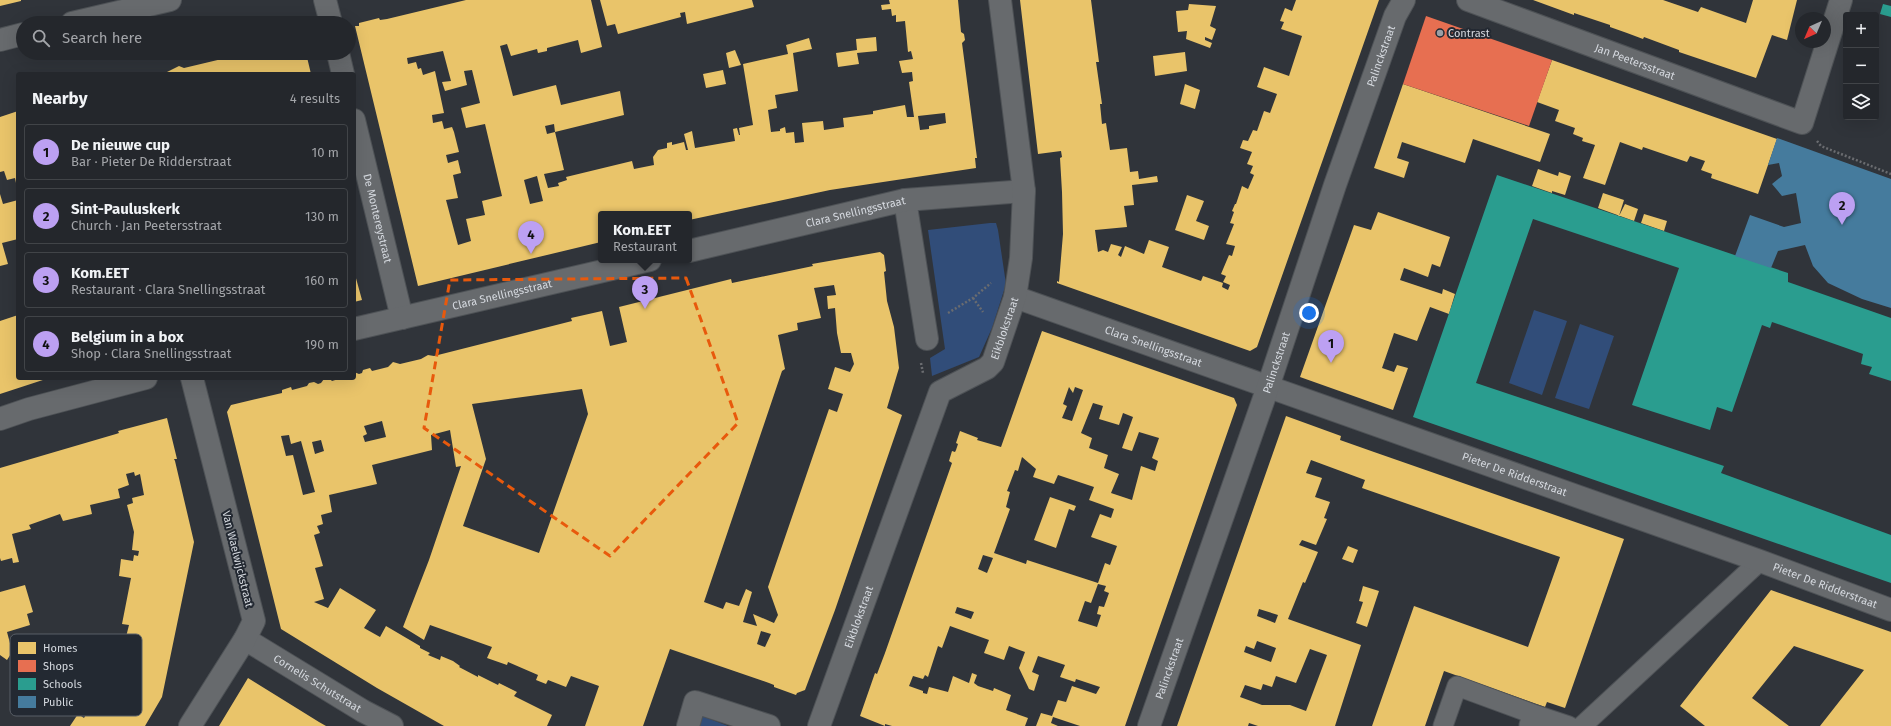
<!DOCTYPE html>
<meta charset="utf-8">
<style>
body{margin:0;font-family:"Fira Sans",sans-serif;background:#303338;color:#f1f3f6}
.controls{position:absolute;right:12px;top:12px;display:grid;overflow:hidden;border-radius:4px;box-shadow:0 4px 16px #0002}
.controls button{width:36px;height:36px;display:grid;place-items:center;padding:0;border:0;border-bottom:1px solid #414448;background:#24272c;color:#f1f3f6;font:20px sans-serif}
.compass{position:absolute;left:1795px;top:12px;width:36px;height:36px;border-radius:50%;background:#24272c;box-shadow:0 4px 16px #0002;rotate:224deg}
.you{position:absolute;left:1309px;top:313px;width:14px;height:14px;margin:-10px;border:3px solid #fff;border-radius:50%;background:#1a73e8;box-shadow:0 0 0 6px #1a73e833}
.badge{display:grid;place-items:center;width:26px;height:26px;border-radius:50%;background:#bca0f2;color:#111;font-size:13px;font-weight:700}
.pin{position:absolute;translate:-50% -33px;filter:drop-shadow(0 1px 2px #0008)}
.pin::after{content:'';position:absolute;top:21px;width:14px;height:12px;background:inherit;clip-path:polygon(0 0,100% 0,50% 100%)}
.popup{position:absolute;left:598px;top:211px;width:94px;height:52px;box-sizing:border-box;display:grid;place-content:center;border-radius:4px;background:#24272c;filter:drop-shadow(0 1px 3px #0005);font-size:13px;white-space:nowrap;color:#a3a5a9}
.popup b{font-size:15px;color:#f1f3f6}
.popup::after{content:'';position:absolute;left:50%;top:100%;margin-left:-8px;border:8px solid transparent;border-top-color:#24272c}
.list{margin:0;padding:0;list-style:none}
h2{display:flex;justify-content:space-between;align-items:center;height:52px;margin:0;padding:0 16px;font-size:17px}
h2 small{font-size:13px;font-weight:400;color:#a3a5a9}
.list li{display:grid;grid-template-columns:26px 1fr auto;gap:12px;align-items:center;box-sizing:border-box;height:56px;margin:0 8px 8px;padding:0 8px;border:1px solid #414448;border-radius:4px}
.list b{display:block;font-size:15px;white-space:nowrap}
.list p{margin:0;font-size:13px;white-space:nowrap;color:#a3a5a9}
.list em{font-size:13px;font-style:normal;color:#a3a5a9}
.icon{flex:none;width:22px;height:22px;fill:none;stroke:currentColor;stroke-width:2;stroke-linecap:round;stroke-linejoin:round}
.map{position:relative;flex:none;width:1891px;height:726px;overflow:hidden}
.search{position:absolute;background:#24272c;box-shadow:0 4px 16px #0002;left:16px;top:16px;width:340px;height:44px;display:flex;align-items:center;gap:10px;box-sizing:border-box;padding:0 14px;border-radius:22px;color:#a3a5a9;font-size:15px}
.panel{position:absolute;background:#24272c;box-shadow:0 4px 16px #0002;left:16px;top:72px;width:340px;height:308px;border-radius:4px}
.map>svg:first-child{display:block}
.green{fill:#314d79}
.homes{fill:#e9c46a;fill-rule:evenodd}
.shops{fill:#e76f51}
.schools{fill:#2a9d8f}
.public{fill:#457b9d}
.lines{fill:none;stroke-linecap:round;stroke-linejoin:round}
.pedestrian-casing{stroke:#4e5256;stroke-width:21}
.minor-casing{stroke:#4e5256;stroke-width:24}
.path{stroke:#6a6c70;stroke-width:2.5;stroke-dasharray:2 2;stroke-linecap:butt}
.pedestrian{stroke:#676a6d;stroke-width:19}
.minor{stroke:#676a6d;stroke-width:22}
.marked{fill:none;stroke:#e8590c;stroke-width:3;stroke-dasharray:8 5;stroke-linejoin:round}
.poi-dot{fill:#9b9fa5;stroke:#232932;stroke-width:1.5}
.labels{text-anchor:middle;stroke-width:4;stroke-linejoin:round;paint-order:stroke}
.poi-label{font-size:11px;fill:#d5d9df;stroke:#232932;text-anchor:start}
.street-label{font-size:11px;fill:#d5d9df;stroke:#232932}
.key{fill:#232932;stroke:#585e66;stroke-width:1}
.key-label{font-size:11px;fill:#d5d9df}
</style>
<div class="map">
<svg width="1891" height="726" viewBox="0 0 1891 726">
<rect width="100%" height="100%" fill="#30343a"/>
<!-- green -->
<path class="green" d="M 990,223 L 996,223 L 998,230 L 1006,284 L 992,328 L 979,357 L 932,376 L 930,358 L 945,349 L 928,230 Z
M 1534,310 L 1567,321 L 1542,395 L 1509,383 Z
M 1580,324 L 1614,336 L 1589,409 L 1555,398 Z
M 702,716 L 728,726 L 698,726 Z"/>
<!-- homes -->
<path class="homes" d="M 0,0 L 21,0 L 21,1 L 0,6 Z
M 466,0 L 591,0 L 602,47 L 581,53 L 578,40 L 547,48 L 547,51 L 538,53 L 537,49 L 511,56 L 507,44 L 500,46 L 513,96 L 556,85 L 561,105 L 620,91 L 624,115 L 555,132 L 564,170 L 544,174 L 548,188 L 559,186 L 558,183 L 567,180 L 566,177 L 632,161 L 634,169 L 654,165 L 653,157 L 658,150 L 667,148 L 667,143 L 672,142 L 672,145 L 684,142 L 686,150 L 688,150 L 684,134 L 692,131 L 695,148 L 735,141 L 733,129 L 737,128 L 739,135 L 740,135 L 739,128 L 753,125 L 743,64 L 788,54 L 786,45 L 809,38 L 812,49 L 793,53 L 798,91 L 775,95 L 777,108 L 768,110 L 771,132 L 780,131 L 780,129 L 785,127 L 786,133 L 794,132 L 795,143 L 804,142 L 802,123 L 823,121 L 824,130 L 844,127 L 843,118 L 873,114 L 873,111 L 905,105 L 907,117 L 914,117 L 909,82 L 913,81 L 912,72 L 902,73 L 899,61 L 913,59 L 911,51 L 908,52 L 905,21 L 896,22 L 896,15 L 892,16 L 891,9 L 882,10 L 881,5 L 890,4 L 889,0 L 958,0 L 961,32 L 964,34 L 965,40 L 962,43 L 977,158 L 975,158 L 976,168 L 830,190 L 689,220 L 689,214 L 601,214 L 601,242 L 418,286 L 355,26 L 359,26 L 359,23 L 379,18 L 380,20 L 387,19 ZM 443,51 L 451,81 L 442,82 L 445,91 L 467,85 L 464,71 L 472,70 L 480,103 L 461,108 L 466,128 L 485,124 L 502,196 L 482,201 L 485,215 L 466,219 L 471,241 L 458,245 L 446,200 L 458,198 L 453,175 L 461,173 L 458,160 L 448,163 L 446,155 L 459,152 L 454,132 L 452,127 L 444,129 L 442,121 L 433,123 L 432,115 L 444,113 L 435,71 L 423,75 L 421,68 L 418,69 L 416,62 L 408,64 L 407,58 ZM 945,113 L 946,123 L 929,126 L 929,129 L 920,130 L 918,116 ZM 554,124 L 555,132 L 547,134 L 545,126 ZM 537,176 L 543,201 L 530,204 L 524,180 Z
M 600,0 L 752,0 L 754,7 L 687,24 L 685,12 L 680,13 L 681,17 L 618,34 L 615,24 L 607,26 Z
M 1020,0 L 1091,0 L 1099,62 L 1096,62 L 1102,104 L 1100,104 L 1102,124 L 1106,123 L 1110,150 L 1127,148 L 1130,172 L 1138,171 L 1139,179 L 1157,176 L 1158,182 L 1132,185 L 1134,205 L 1124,206 L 1127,227 L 1095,230 L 1098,252 L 1103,250 L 1108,252 L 1111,244 L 1122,247 L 1118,255 L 1121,257 L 1125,246 L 1144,254 L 1149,240 L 1169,247 L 1162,267 L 1201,281 L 1203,276 L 1223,283 L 1222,287 L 1228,290 L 1230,285 L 1223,282 L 1226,276 L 1221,274 L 1229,255 L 1232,256 L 1235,246 L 1226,244 L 1234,224 L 1230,223 L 1234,212 L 1232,211 L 1235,204 L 1236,204 L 1242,186 L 1248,189 L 1254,175 L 1250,173 L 1253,166 L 1247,164 L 1252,152 L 1240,148 L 1243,140 L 1248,141 L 1253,130 L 1257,131 L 1264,111 L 1270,113 L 1277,94 L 1257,87 L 1264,67 L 1289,76 L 1302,36 L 1281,29 L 1284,22 L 1280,21 L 1285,8 L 1292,11 L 1296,0 L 1379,0 L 1257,347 L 1250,351 L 1057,283 L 1057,281 L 1059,282 L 1063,234 L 1062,192 L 1060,158 L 1062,157 L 1061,151 L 1038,154 Z
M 1533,0 L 1663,0 L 1698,12 L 1701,7 L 1746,23 L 1753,0 L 1797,0 L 1787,40 L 1772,35 L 1756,78 L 1679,52 L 1679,50 L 1644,37 L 1643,39 L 1627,33 L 1610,27 L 1610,25 L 1574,13 L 1574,15 Z
M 1189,4 L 1216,6 L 1210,26 L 1216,29 L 1212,40 L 1205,37 L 1205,40 L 1212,43 L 1210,48 L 1186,39 L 1187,31 L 1178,32 L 1176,11 L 1188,10 Z
M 876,37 L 877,51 L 857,53 L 859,64 L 838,67 L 836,53 L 857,50 L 856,39 Z
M 735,50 L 741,65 L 729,68 L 726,53 Z
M 1185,52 L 1187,71 L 1155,76 L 1153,56 Z
M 247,53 L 306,53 L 311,74 L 163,74 L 179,66 L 184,68 Z
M 1552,60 L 1777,139 L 1758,194 L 1711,178 L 1712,174 L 1701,170 L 1705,161 L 1690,156 L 1687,162 L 1643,147 L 1642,150 L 1620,142 L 1605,185 L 1583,178 L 1595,145 L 1582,141 L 1583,138 L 1573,134 L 1575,128 L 1555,121 L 1559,110 L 1537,102 Z
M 723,70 L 726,84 L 706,88 L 703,74 Z
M 1185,84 L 1200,90 L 1195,109 L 1180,104 Z
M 1403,84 L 1550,134 L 1540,162 L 1473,139 L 1465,163 L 1402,142 L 1397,158 L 1409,162 L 1404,178 L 1374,168 Z
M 18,111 L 18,182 L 16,183 L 15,178 L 7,180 L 4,171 L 0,172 L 0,117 Z
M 1538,169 L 1558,176 L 1559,172 L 1571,176 L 1565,195 L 1552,191 L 1552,193 L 1532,186 Z
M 1603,193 L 1624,200 L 1619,216 L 1625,204 L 1638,209 L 1634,221 L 1598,208 Z
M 0,194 L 3,204 L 18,200 L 18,239 L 2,243 L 8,264 L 0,266 Z
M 1187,195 L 1204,201 L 1196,221 L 1209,226 L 1204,240 L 1175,230 Z
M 1378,212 L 1450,237 L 1440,267 L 1432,264 L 1428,277 L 1404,268 L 1400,280 L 1442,294 L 1443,289 L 1455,294 L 1449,314 L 1430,307 L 1417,341 L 1394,333 L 1382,368 L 1394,372 L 1397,365 L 1408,368 L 1393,410 L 1300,377 L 1354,225 L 1371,230 Z
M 1644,214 L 1667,221 L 1664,231 L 1641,223 Z
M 880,252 L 884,255 L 886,271 L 884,272 L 887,301 L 894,327 L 899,368 L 887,408 L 902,415 L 835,610 L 805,690 L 797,693 L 796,695 L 774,687 L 774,685 L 769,683 L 670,649 L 643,726 L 585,726 L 599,686 L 571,676 L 566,687 L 548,680 L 546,684 L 536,680 L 538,675 L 508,662 L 507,665 L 487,658 L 492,647 L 430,625 L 424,640 L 403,627 L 429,560 L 461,466 L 456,467 L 450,430 L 431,435 L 432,450 L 372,465 L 377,484 L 329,495 L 332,512 L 321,515 L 323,524 L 317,526 L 320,533 L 314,535 L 323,566 L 315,568 L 324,599 L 314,602 L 328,608 L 340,588 L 376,610 L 364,628 L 380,637 L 386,626 L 420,646 L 420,648 L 430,653 L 428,655 L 440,660 L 441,656 L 453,661 L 460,666 L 459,667 L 478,677 L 478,675 L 498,685 L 499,683 L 517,692 L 514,696 L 552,715 L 547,726 L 444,726 L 377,688 L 281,629 L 227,412 L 231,405 L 282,393 L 282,390 L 291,387 L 292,390 L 307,386 L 309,383 L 314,382 L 318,384 L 321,383 L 324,379 L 329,378 L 332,381 L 342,378 L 354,378 L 354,372 L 359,374 L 362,373 L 363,370 L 370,368 L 372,371 L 388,367 L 393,362 L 400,364 L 421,359 L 428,355 L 434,356 L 572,321 L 571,318 L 602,311 L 610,346 L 627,342 L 619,307 L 731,279 L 732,283 L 813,266 L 812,264 ZM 834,285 L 836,295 L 827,296 L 828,309 L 835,308 L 837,333 L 841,353 L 851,353 L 854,364 L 850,372 L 835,367 L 828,389 L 843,394 L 837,412 L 829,409 L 768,587 L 778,615 L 774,623 L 753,614 L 757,626 L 743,622 L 752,592 L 746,589 L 739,606 L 726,602 L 723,609 L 704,602 L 782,371 L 785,369 L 778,335 L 798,330 L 797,323 L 821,318 L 814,288 ZM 582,389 L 588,414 L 539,553 L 463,526 L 486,459 L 472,404 ZM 382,421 L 386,437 L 365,442 L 363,436 L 367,434 L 364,426 ZM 289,435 L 291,444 L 301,441 L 315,492 L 303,495 L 293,455 L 286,456 L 281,436 ZM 321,440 L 324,451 L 315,454 L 312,442 ZM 761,631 L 771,634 L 765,647 L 757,644 Z
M 354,271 L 362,300 L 354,302 Z
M 18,315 L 18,378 L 49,378 L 0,394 L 0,321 Z
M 1042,331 L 1234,398 L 1237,405 L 1125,726 L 1080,726 L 1053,717 L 1051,723 L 1058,726 L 1036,726 L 1041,713 L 1052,716 L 1058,700 L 1066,702 L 1072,686 L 1096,694 L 1100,687 L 1076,679 L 1075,682 L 1060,677 L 1065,665 L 1038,656 L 1032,672 L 1039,675 L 1034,691 L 1029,689 L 1019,668 L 1025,652 L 1009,646 L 1004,660 L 984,653 L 989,640 L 950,626 L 942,648 L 938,646 L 928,677 L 925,675 L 923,679 L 913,676 L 909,686 L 923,691 L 923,693 L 927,694 L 929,687 L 948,692 L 953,676 L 969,683 L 972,673 L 977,675 L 974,683 L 978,686 L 993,691 L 994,688 L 1011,695 L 1006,710 L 1028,718 L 1025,726 L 892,726 L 885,724 L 885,726 L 860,716 L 875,673 L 877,674 L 885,653 L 952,463 L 949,461 L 952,451 L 955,452 L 956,450 L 958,444 L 956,443 L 960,431 L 978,438 L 977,440 L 1001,447 ZM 1069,387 L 1073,393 L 1075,387 L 1083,390 L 1072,421 L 1062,418 L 1067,406 L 1063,404 ZM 1093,403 L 1103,406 L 1099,419 L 1119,425 L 1123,413 L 1133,417 L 1122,448 L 1132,451 L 1139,432 L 1159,438 L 1152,458 L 1158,461 L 1155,471 L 1141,466 L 1132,500 L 1111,493 L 1119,474 L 1104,468 L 1108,455 L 1089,448 L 1092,438 L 1081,433 ZM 1022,457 L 1036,469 L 1033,477 L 1054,484 L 1058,475 L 1094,487 L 1089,500 L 1114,509 L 1111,518 L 1100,514 L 1091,537 L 1117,546 L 1110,565 L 1105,563 L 1098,583 L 1027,560 L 1026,564 L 994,553 L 1010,509 L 1006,507 L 1010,492 L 1007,491 L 1015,470 L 1018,471 ZM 983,555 L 993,558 L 987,573 L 978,569 ZM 1098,584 L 1106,586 L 1104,591 L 1109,593 L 1104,607 L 1099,606 L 1097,614 L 1101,615 L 1097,627 L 1078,621 L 1085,601 L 1091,603 ZM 957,607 L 974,612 L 971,619 L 955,613 Z
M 1286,416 L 1341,436 L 1340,440 L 1374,452 L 1624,539 L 1565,708 L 1547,702 L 1545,707 L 1444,671 L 1425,726 L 1372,726 L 1414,606 L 1528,647 L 1560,557 L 1362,488 L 1365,480 L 1311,460 L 1306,473 L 1322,478 L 1315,497 L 1330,502 L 1324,518 L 1327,519 L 1316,545 L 1302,540 L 1299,545 L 1318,552 L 1305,583 L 1303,582 L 1288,619 L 1361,645 L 1335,726 L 1258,726 L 1249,723 L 1248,726 L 1177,726 ZM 1259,609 L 1278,615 L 1275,623 L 1257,616 ZM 1257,641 L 1276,648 L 1271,662 L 1244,652 L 1246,646 L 1254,649 ZM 1310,649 L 1327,655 L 1306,711 L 1290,705 L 1262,705 L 1240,697 L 1245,685 L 1261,690 L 1263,684 L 1272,687 L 1276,676 L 1296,683 Z
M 167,418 L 177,459 L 174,459 L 175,461 L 194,542 L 162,697 L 145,726 L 70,726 L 78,714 L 84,718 L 95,699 L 104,706 L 115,690 L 113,689 L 117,667 L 105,665 L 107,655 L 113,656 L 115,644 L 124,645 L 129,625 L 122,624 L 131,578 L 119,576 L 121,559 L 133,561 L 134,555 L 138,556 L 139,551 L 132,550 L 134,532 L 127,505 L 133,503 L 132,498 L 144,495 L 140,474 L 135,476 L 134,472 L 126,474 L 129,485 L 118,489 L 120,498 L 90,505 L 92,514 L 63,521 L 60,514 L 29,525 L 31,529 L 12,534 L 19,562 L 13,563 L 12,558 L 1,561 L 0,558 L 0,468 L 116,434 L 119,433 L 118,431 Z
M 1050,497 L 1076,506 L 1074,511 L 1069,509 L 1056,548 L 1034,540 Z
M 1348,546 L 1358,550 L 1353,563 L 1342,559 Z
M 25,585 L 33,612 L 27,614 L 30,625 L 7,632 L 11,647 L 14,649 L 7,660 L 0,655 L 0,592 Z
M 1363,586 L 1379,591 L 1367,627 L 1356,623 L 1363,602 L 1359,601 Z
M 1771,590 L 1891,632 L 1891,726 L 1820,726 L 1864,670 L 1794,646 L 1752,698 L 1789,726 L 1705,726 L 1680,706 Z
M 33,661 L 43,667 L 33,683 L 23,678 Z
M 248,678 L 319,722 L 326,726 L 219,726 Z"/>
<!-- shops -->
<path class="shops" d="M 1426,16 L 1552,60 L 1529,126 L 1403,84 Z"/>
<!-- schools -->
<path class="schools" d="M 1883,4 L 1891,6 L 1891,17 L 1880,14 Z
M 1497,175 L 1788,273 L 1788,282 L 1891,318 L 1891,381 L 1869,374 L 1872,367 L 1861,364 L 1863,354 L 1772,322 L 1770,328 L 1762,325 L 1732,412 L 1717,407 L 1710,430 L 1632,405 L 1679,268 L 1533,219 L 1476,383 L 1724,466 L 1721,473 L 1891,535 L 1891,583 L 1413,417 Z"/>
<!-- public -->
<path class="public" d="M 1777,138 L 1891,179 L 1891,308 L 1862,299 L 1828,283 L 1813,266 L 1805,245 L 1778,251 L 1771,268 L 1735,256 L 1750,215 L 1784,227 L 1801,223 L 1796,193 L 1782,196 L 1772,184 L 1782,176 L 1779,163 L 1768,165 Z"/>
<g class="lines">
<defs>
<path id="pedestrian" d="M 1529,725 L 1533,714 L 1569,726
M 1443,726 L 1457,686 L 1533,714
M 1582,726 L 1760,561"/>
<g id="minor">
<path d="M 325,0 L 331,23"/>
<path id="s1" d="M 1468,0 L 1802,123 L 1841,0"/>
<path d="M 72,23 L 170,0"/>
<path d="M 0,40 L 23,34"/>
<path d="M 338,53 L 343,74"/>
<path id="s2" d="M 354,120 L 402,318"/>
<path d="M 905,200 L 927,339"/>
<path id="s3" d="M 689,251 L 905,200 L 1024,191"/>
<path id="s4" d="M 1015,297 L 1760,561 L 1891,610"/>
<path id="s5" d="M 354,329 L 650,260"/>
<path d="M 0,419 L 29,409 L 146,378"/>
<path id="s6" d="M 245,639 L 363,711 L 392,726"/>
<path d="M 190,726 L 245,639 L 254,621 L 192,378"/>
<path d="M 688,726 L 695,702 L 769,726"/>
<path id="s7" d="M 819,726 L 940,392 L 987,368 L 993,362 L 1015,297 L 1021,258 L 1024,191 L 1000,0"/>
<path id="s8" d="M 1149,726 L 1268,387 L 1335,185 L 1395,16 L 1404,0"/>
</g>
</defs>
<!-- pedestrian casing -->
<use href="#pedestrian" class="pedestrian-casing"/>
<!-- minor casing -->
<use href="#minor" class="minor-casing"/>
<!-- path -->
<path class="path" d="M 1817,141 L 1821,146 L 1891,174
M 973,298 L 983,312
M 948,313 L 973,298 L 991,283
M 921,363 L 923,373"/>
<!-- pedestrian -->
<use href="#pedestrian" class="pedestrian"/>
<!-- minor -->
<use href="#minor" class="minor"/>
</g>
<!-- marked area -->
<path class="marked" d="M 686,278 L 738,423 L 610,556 L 424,428 L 450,280 Z"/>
<!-- markers -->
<circle class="poi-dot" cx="1440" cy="33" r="4"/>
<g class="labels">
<!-- poi labels -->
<g class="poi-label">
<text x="1448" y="37">Contrast</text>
</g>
<!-- street labels -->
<g class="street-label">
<text dy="4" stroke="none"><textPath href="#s8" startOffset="709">Palinckstraat</textPath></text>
<text dy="4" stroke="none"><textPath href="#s1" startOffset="178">Jan Peetersstraat</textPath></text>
<text dy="4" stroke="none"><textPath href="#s3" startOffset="171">Clara Snellingsstraat</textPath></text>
<text dy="4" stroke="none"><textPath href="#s2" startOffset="101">De Montereystraat</textPath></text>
<text dy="4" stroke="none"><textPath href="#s5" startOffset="152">Clara Snellingsstraat</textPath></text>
<text dy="4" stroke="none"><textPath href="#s7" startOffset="452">Eikblokstraat</textPath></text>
<text dy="4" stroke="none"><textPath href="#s4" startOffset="147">Clara Snellingsstraat</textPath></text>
<text dy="4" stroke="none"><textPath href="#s8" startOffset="385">Palinckstraat</textPath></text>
<text dy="4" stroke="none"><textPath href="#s4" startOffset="530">Pieter De Ridderstraat</textPath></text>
<text transform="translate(238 559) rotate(76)" y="4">Van Waelwijckstraat</text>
<text dy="4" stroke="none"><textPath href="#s4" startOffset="860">Pieter De Ridderstraat</textPath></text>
<text dy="4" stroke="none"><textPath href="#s7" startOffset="116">Eikblokstraat</textPath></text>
<text dy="4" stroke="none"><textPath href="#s8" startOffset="61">Palinckstraat</textPath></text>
<text dy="4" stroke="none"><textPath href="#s6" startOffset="85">Cornelis Schutstraat</textPath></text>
</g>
</g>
<!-- legend -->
<rect x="10" y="634" width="132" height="82" rx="6" class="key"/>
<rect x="18" y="642" width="18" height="12" fill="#e9c46a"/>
<rect x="18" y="660" width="18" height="12" fill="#e76f51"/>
<rect x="18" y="678" width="18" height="12" fill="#2a9d8f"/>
<rect x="18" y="696" width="18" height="12" fill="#457b9d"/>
<g class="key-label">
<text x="43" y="652">Homes</text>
<text x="43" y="670">Shops</text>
<text x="43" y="688">Schools</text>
<text x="43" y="706">Public</text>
</g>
</svg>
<div class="controls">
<button>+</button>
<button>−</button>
<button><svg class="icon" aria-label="layers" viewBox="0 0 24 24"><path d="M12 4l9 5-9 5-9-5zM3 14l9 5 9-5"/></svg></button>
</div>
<svg class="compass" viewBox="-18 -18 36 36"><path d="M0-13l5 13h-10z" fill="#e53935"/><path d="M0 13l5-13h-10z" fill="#a3a5a9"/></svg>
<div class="you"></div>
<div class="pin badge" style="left:1331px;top:363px">1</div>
<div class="pin badge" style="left:1842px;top:225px">2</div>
<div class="pin badge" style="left:645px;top:309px">3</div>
<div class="popup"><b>Kom.EET</b>Restaurant</div>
<div class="pin badge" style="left:531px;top:254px">4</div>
<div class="search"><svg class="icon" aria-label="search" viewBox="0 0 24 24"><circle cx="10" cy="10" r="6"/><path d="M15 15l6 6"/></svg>Search here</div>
<section class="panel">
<h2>Nearby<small>4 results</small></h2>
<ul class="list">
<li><span class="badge">1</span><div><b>De nieuwe cup</b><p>Bar · Pieter De Ridderstraat</p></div><em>10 m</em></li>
<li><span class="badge">2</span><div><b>Sint-Pauluskerk</b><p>Church · Jan Peetersstraat</p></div><em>130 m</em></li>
<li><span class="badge">3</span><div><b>Kom.EET</b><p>Restaurant · Clara Snellingsstraat</p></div><em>160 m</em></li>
<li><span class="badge">4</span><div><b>Belgium in a box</b><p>Shop · Clara Snellingsstraat</p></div><em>190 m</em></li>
</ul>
</section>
</div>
